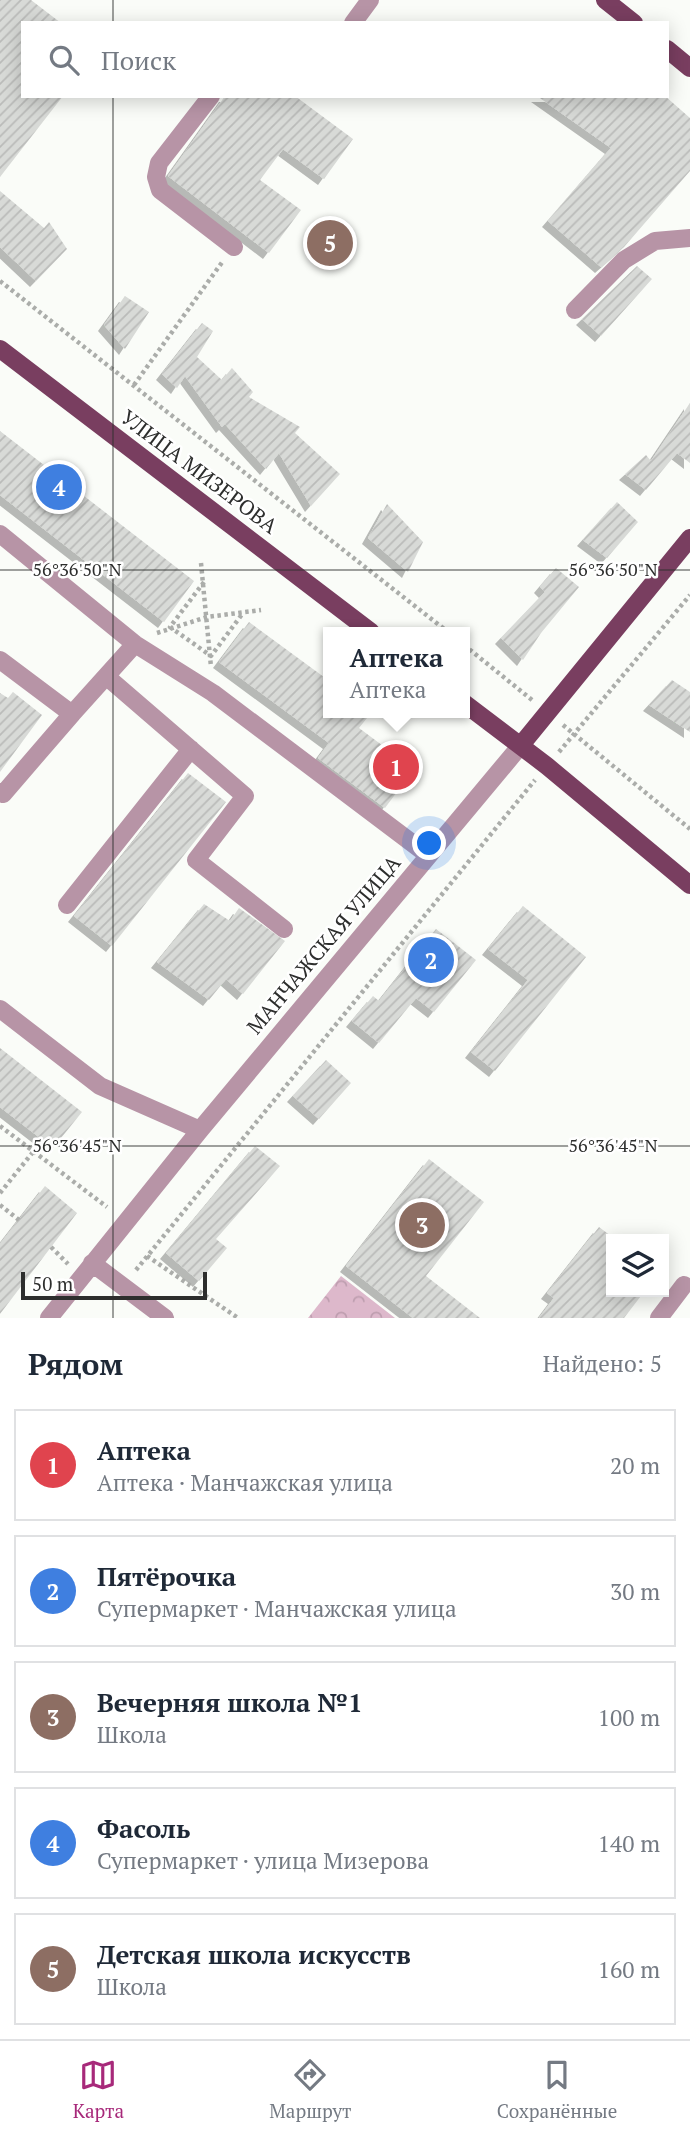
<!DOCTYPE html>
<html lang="ru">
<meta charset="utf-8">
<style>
body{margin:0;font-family:"PT Serif",serif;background:#f6f6f7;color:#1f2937}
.controls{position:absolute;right:21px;bottom:21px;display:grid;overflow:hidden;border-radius:0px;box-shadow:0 4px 18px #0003}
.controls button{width:63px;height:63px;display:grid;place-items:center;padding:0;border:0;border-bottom:2px solid #e0e1e3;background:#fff;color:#1f2937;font:35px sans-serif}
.scale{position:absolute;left:21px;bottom:18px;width:186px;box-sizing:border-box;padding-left:7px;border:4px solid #2d2e2d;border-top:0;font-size:19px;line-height:24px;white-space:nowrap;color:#2d2e2d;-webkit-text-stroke:5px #fff;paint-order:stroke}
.you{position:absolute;left:430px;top:844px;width:24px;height:24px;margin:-18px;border:5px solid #fff;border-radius:50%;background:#1a73e8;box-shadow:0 0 0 10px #1a73e833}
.badge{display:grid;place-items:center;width:46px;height:46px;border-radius:50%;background:#a7297a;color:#fff;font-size:23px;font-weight:700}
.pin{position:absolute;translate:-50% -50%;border:4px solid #fff;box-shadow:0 2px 7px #0006}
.popup{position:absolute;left:323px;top:627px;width:147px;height:91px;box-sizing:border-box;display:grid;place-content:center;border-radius:0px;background:#fff;filter:drop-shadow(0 2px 5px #0005);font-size:23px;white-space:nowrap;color:#747a83}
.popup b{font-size:26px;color:#1f2937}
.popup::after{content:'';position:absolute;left:50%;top:100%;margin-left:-14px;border:14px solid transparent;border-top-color:#fff}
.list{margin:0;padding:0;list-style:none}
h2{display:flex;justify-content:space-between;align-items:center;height:91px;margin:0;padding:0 28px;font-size:30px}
h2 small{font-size:23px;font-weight:400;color:#747a83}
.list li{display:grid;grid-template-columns:46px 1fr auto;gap:21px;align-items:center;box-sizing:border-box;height:112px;margin:0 14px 14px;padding:0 14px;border:2px solid #e0e1e3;border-radius:0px}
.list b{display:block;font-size:26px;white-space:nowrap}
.list p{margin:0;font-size:23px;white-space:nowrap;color:#747a83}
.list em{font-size:23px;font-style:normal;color:#747a83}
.icon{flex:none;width:38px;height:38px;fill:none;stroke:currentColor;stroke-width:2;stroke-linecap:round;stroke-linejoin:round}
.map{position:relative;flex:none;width:690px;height:1318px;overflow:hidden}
.search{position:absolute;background:#fff;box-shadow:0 4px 18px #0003;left:21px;right:21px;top:21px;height:77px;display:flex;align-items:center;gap:18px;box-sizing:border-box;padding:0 24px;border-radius:0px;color:#747a83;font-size:26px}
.sheet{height:721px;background:#fff}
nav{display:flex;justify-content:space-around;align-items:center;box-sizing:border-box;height:98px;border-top:2px solid #e0e1e3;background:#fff;font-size:19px;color:#747a83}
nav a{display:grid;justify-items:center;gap:4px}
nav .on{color:#a7297a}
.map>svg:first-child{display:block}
.forest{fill:url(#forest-crowns)}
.building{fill:url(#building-hatch);filter:url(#shadow)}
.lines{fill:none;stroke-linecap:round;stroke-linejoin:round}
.path{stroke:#abadaa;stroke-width:4.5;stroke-dasharray:3.5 3.5;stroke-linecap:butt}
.minor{stroke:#b794a6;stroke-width:18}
.major{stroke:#793e60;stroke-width:18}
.ticks{fill:none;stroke:#2d2e2d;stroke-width:2;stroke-opacity:0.45}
.labels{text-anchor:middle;stroke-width:5;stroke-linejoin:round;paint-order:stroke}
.street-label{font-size:21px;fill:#2d2e2d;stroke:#fff}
.ticks-label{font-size:18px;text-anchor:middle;fill:#2d2e2d;stroke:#fff;stroke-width:5;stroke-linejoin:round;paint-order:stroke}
</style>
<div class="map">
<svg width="690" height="1318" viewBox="0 0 690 1318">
<defs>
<pattern id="forest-crowns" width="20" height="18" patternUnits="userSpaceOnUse" patternTransform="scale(1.75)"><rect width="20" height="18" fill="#ddb8cb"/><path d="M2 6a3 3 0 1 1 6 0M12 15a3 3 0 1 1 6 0" fill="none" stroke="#be9eaf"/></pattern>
<pattern id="building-hatch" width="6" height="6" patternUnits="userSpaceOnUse" patternTransform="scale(1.75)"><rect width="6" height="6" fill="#d8dad7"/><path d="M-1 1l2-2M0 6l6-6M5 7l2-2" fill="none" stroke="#babbb9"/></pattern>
<filter id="shadow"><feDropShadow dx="-6" dy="6" stdDeviation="0" flood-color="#0004"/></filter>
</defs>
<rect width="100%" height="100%" fill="#fafcf8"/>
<!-- forest -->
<path class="forest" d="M 341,1276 L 395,1318 L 308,1318 Z"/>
<!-- building -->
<path class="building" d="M 0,0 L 31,0 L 61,23 L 23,23 L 23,96 L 63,96 L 0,177 Z
M 225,96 L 295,96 L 353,139 L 324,179 L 283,149 L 260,180 L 301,210 L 269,253 L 168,176 Z
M 537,96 L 665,96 L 690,118 L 690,171 L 624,247 L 601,267 L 548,221 L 611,148 Z
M 0,191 L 44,228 L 49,222 L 67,249 L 36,281 L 0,247 Z
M 637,266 L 652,279 L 601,336 L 582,319 Z
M 125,296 L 149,312 L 125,349 L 104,325 Z
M 202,323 L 213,331 L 197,357 L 222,380 L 232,368 L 253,392 L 249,397 L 300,427 L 295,433 L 340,474 L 311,506 L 279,453 L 266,469 L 225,424 L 222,427 L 185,376 L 177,388 L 162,374 Z
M 690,403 L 690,463 L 677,453 L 646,490 L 625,474 L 646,455 L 651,461 Z
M 0,431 L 194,581 L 164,622 L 0,495 Z
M 617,502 L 638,522 L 607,558 L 583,540 Z
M 387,504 L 423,542 L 408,572 L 368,538 Z
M 556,568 L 579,587 L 541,633 L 523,660 L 501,638 L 545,592 L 540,587 Z
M 249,622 L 328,680 L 328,713 L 371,713 L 359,728 L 414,769 L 385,808 L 318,758 L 329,743 L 219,662 Z
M 672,680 L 690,692 L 690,732 L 649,705 Z
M 13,692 L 42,715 L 0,772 L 0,693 L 8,698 Z
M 188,773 L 226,802 L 112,946 L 74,916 Z
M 204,904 L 230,921 L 239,908 L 285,941 L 243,994 L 226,979 L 209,1000 L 157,962 Z
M 523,906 L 586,957 L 495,1071 L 471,1052 L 528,980 L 488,949 Z
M 436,929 L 476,960 L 434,1012 L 416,998 L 379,1043 L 352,1021 L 373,996 L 379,1001 Z
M 0,1048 L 82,1112 L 53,1148 L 0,1107 Z
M 326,1060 L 351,1083 L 319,1119 L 293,1096 Z
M 255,1146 L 280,1166 L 216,1239 L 227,1248 L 199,1281 L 166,1253 Z
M 429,1159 L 484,1202 L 426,1276 L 480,1318 L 413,1318 L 346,1266 Z
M 45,1186 L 77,1213 L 0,1314 L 0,1244 Z
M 599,1227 L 611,1236 L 611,1292 L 644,1292 L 624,1318 L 539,1318 L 554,1298 L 547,1293 Z"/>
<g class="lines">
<!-- path -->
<path class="path" d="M 0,281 L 448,632
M 134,385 L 223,261
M 201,563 L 211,667
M 204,582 L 170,627 L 211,656 L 243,613
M 157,633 L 207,617 L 261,610
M 464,645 L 532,700
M 563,725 L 690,829
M 559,752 L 690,595
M 0,1126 L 107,1207
M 0,1193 L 33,1152
M 0,1205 L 19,1220
M 51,1247 L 68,1264
M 147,1256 L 238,1318
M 136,1270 L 535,780"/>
<!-- minor -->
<path class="minor" d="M 353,23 L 370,0
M 211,96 L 159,163 L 156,177 L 160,190 L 234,247
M 575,310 L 624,260 L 655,241 L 690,238
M 0,534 L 135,644 L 213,693 L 428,855
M 0,660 L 72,714 L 3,794 L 0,792
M 107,677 L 245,796 L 196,860 L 284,929
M 72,714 L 135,644
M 67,905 L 191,749
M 0,1009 L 100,1086 L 200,1130
M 92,1263 L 165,1318
M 49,1318 L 200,1130 L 521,745
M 659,1318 L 684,1285"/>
<!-- major -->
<path class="major" d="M 605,0 L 634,23
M 667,49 L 690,68
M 0,349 L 371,632
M 464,703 L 547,766 L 690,885
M 521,745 L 690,538"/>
</g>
<!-- ticks -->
<path class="ticks" d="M 113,0 L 113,23M 113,96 L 113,1318M 0,570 L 690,570M 0,1146 L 690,1146"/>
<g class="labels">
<!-- street labels -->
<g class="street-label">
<text transform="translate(199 472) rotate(37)" y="7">УЛИЦА МИЗЕРОВА</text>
<text transform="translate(324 945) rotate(-50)" y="7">МАНЧАЖСКАЯ УЛИЦА</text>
</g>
</g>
<g class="ticks-label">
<text x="77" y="576">56°36'50"N</text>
<text x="613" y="576">56°36'50"N</text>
<text x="77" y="1152">56°36'45"N</text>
<text x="613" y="1152">56°36'45"N</text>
</g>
</svg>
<div class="controls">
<button><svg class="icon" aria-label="layers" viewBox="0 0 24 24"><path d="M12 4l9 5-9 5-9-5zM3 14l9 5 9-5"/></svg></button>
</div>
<div class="scale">50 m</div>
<div class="you"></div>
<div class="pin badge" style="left:396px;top:767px;background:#e0444e">1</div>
<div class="popup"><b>Аптека</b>Аптека</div>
<div class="pin badge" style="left:431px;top:960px;background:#3f7fe0">2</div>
<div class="pin badge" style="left:422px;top:1225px;background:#8d6e63">3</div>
<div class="pin badge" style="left:59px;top:487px;background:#3f7fe0">4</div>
<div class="pin badge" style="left:330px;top:243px;background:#8d6e63">5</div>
<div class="search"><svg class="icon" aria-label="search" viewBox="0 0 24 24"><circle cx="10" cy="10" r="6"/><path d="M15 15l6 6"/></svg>Поиск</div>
</div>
<section class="sheet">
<h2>Рядом<small>Найдено: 5</small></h2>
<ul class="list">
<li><span class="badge" style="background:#e0444e">1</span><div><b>Аптека</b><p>Аптека · Манчажская улица</p></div><em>20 m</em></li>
<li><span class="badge" style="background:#3f7fe0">2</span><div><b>Пятёрочка</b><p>Супермаркет · Манчажская улица</p></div><em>30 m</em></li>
<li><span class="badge" style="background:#8d6e63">3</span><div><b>Вечерняя школа №1</b><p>Школа</p></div><em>100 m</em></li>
<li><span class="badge" style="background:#3f7fe0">4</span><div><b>Фасоль</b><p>Супермаркет · улица Мизерова</p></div><em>140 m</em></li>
<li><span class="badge" style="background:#8d6e63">5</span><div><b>Детская школа искусств</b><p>Школа</p></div><em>160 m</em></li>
</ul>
</section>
<nav>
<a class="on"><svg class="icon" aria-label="map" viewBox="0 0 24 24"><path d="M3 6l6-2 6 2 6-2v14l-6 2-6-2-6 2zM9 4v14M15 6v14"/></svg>Карта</a>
<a><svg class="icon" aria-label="directions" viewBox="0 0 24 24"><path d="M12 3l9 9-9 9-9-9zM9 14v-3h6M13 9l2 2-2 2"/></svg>Маршрут</a>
<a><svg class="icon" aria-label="saved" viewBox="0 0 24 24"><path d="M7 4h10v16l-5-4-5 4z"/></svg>Сохранённые</a>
</nav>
